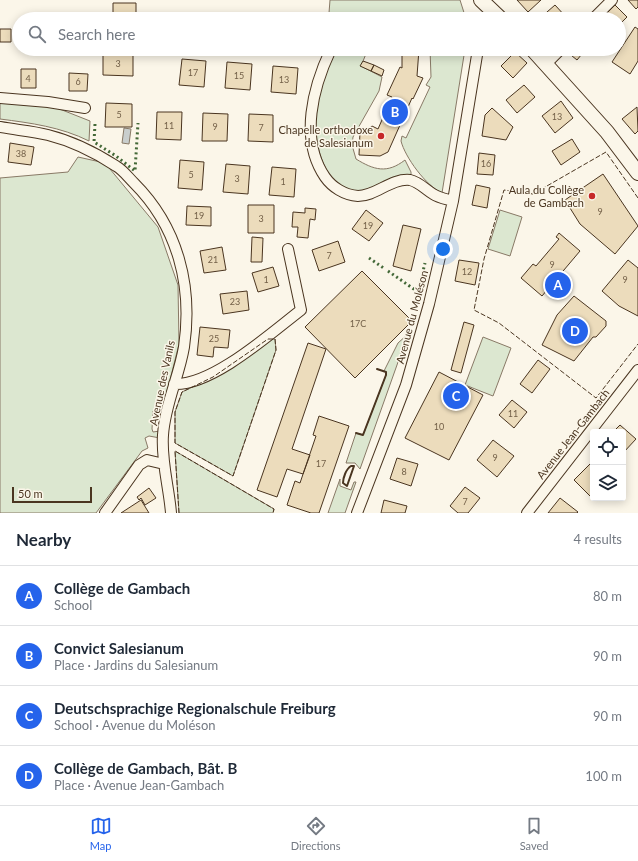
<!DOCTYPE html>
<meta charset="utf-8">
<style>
body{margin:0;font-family:Lato,sans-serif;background:#f2f2f3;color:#1f2937}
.controls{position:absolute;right:12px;bottom:12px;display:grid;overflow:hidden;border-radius:4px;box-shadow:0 2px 10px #0003}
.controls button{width:36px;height:36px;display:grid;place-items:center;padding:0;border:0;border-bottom:1px solid #e0e1e3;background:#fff;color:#1f2937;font:20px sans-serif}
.scale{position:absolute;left:12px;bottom:10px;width:80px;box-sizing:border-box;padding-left:4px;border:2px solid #4a3520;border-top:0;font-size:11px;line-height:14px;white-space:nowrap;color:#4a3520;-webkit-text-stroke:3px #fbf6e9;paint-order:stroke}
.you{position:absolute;left:443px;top:249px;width:14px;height:14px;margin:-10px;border:3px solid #fff;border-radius:50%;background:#1a73e8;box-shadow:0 0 0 6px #1a73e833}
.badge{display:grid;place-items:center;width:26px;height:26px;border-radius:50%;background:#2563eb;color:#fff;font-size:13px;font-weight:700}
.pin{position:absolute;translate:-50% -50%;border:2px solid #fff;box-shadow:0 1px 4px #0006}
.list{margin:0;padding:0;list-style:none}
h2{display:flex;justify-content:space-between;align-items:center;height:52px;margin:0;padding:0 16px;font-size:17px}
h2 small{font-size:13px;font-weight:400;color:#747a83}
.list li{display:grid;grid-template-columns:26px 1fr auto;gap:12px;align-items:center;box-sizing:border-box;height:60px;padding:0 16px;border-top:1px solid #e0e1e3}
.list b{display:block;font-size:15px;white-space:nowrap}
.list p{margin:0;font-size:13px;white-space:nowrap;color:#747a83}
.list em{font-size:13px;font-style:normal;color:#747a83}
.icon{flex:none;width:22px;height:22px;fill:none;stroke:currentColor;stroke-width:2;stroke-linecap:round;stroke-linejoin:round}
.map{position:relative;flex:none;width:638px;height:513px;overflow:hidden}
.search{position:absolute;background:#fff;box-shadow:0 2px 10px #0003;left:12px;right:12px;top:12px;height:44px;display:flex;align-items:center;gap:10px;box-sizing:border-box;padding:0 14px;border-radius:22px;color:#747a83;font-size:15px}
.sheet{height:292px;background:#fff}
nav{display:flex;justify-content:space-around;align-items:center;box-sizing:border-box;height:56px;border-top:1px solid #e0e1e3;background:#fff;font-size:11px;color:#747a83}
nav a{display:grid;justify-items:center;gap:2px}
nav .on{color:#2563eb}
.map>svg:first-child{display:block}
.green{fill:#dce7d0;stroke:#887966}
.water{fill:#c9cecd;stroke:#887966}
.building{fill:#ecdcbc;stroke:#4a3520}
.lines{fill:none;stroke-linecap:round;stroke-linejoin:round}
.minor-casing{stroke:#4a3520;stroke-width:12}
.secondary-casing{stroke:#4a3520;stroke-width:16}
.minor{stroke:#fbf6e9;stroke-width:10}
.secondary{stroke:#fbf6e9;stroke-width:14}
.hedge{stroke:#436837;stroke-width:3;stroke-dasharray:2 3;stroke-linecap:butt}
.fence{stroke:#4a3520;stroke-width:1;stroke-dasharray:5 2;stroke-linecap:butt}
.wall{stroke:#4a3520;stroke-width:2}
.poi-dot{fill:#c62828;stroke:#fbf6e9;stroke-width:1.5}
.labels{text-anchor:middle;stroke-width:3;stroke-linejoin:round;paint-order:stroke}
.number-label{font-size:9px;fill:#725f47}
.poi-label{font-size:11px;fill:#4a3520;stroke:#fbf6e9;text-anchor:end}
.street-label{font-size:11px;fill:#4a3520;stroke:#fbf6e9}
</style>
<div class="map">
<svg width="638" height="513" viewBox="0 0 638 513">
<rect width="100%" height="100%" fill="#fbf6e9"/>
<!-- green -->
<path class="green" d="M 330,0 L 460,0 L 466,19 L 338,19 L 329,13 Z
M 336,49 L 368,49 L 361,66 L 382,77 L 379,91 L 353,137 L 352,145 L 356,159 C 374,170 387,174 405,160 L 411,172 L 411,175 C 405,176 399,176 393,178 C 382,181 371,192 359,191 C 344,191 332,182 326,169 C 306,131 318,85 336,49 Z
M 430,49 L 465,49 L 442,193 C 426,186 405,157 401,141 L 402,136 L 406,138 L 430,87 L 426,85 L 431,77 Z
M 0,102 L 52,106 L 90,121 L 89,141 C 61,127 31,123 0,119 Z
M 78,157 L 105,163 L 158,227 L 178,285 L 179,344 L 163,408 L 153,411 L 152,429 L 153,432 L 160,431 L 160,438 L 149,436 L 145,438 L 148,448 L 142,451 L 96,513 L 0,513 L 0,178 L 68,172 Z
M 500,210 L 522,217 L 510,256 L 488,249 Z
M 408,334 L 360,469 L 355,463 L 346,463 L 356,433 L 363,435 L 386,375 L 386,372 L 384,371 L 398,343 Z
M 483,337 L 511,348 L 493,396 L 465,385 Z
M 268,339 L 275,339 L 276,350 L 233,476 L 175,443 L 175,412 L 182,392 L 213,377 Z
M 175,451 L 274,509 L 273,513 L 179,513 Z
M 340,479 L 340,486 L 351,490 L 354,482 L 356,482 L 345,513 L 328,513 Z"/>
<!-- water -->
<path class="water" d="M 124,128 L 131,129 L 129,144 L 122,143 Z"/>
<!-- building -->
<path class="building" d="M 517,0 L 541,0 L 528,12 Z
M 628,0 L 638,0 L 638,7 L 636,9 Z
M 113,3 L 136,3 L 136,19 L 113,19 Z
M 555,5 L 566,17 L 564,19 L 539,19 Z
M 615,5 L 627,17 L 619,25 L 619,19 L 605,19 L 603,17 Z
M 204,13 L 229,14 L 229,19 L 204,19 Z
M 250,15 L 275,16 L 275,19 L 250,19 Z
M 296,16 L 321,17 L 321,19 L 296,19 Z
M 635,27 L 638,29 L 638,61 L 630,74 L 612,62 Z
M 0,29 L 11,29 L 11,42 L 0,42 Z
M 392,49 L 419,49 L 417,76 L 423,78 L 413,99 L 412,98 L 388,152 L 380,156 L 359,155 L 360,132 L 365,132 L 372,126 L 378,129 L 392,97 L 387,95 L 400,67 L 402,68 L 402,52 L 392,52 Z
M 568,49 L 586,49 L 577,60 L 566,51 Z
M 515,52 L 527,63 L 513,78 L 501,66 Z
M 103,53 L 133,54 L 133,76 L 103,75 Z
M 182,59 L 206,61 L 204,87 L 179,85 Z
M 363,61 L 374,65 L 371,71 L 360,66 Z
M 227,62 L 252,64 L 250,90 L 225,88 Z
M 374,65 L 384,70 L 382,76 L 371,71 Z
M 273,66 L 298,68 L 296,94 L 271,92 Z
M 21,69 L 36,69 L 36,88 L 21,88 Z
M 69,73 L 88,74 L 87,91 L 69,91 Z
M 524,85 L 535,97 L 517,113 L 506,100 Z
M 561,101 L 573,118 L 555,133 L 542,116 Z
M 106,103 L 132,104 L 132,127 L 105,127 Z
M 637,107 L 638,131 L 635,134 L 622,119 Z
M 492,108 L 513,127 L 506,140 L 482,136 L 485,115 Z
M 157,112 L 182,112 L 181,140 L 156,139 Z
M 203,113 L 228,114 L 227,141 L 202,141 Z
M 249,114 L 273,115 L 273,142 L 248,141 Z
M 572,139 L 580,152 L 561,165 L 552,151 Z
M 10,143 L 34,147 L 31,165 L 8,162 Z
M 479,153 L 495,155 L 493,175 L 477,174 Z
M 180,160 L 204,162 L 202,190 L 178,188 Z
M 226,164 L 250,166 L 248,194 L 223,192 Z
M 272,167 L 296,169 L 294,197 L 269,195 Z
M 603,174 L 638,226 L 615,254 L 580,224 L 565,200 Z
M 476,185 L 490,188 L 487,208 L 472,205 Z
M 248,205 L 274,205 L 274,233 L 248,233 Z
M 187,206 L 211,207 L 211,226 L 186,225 Z
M 305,208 L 316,209 L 315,220 L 310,219 L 308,238 L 297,237 L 298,227 L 292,227 L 293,212 L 305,213 Z
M 366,210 L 383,223 L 369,241 L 352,229 Z
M 403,225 L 421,229 L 411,271 L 393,266 Z
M 559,233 L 580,251 L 542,296 L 521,278 L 533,264 L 536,266 L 559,239 L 556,237 Z
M 252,237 L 263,238 L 262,262 L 251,262 Z
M 338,241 L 345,262 L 319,271 L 312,250 Z
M 222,247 L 226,270 L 204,273 L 200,251 Z
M 459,260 L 479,263 L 475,285 L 455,281 Z
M 628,260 L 638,268 L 638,316 L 619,306 L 602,291 Z
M 273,267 L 279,286 L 258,292 L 252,273 Z
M 362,271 L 412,321 L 355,378 L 305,327 Z
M 247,291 L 249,310 L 223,314 L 220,294 Z
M 574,296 L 606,321 L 606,326 L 596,337 L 593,337 L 574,361 L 542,345 L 557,315 Z
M 464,322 L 474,325 L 461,373 L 451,370 Z
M 200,327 L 230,330 L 228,348 L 214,347 L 213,357 L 197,355 Z
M 308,343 L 326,349 L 292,449 L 310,455 L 303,474 L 287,469 L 277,497 L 257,490 Z
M 538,360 L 550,369 L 532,393 L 520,384 Z
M 439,372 L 483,395 L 449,460 L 405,438 Z
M 512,400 L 527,412 L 514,428 L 499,415 Z
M 319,416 L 349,426 L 319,513 L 311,513 L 287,505 L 295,481 L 300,483 L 316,436 L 313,435 Z
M 620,425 L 636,439 L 623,453 L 623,432 L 613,432 Z
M 493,440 L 514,456 L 497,477 L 477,460 Z
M 397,458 L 418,464 L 411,486 L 390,479 Z
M 593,461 L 593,493 L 590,496 L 574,480 Z
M 465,487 L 480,498 L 468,513 L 458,513 L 450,506 Z
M 149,488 L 156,498 L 145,505 L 141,498 L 139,500 L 137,497 Z
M 560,498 L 578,512 L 577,513 L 548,513 Z
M 141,500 L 149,513 L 121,513 Z
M 384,500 L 407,506 L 405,513 L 381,513 Z"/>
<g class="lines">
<defs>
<path id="minor" d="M 593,19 L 612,0
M 331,49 C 313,87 299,139 325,177 C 332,187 344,195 358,196 C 376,196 391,178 410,180 C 419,182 425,189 433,194 C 439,198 446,199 453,201
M 547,63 L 561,49
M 0,98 L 48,102 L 85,108
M 0,127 C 16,130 32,131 48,135 C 72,141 96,153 116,166 C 123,170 128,177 134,183 C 178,227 193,286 184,347 C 179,377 165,404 163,435 C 161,461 169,487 171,513
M 174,384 C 212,386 271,333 301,310 L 288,249
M 105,513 L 139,465 L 147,460 L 164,464
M 357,513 L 406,385 L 429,304 L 453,201 L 478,49
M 527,513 L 638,370"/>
<path id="secondary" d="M 481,0 L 501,19
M 532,49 L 607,132 L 638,173"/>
</defs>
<!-- minor casing -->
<use href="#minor" class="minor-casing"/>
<!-- secondary casing -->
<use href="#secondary" class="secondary-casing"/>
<!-- minor -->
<use href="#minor" class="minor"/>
<!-- secondary -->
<use href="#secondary" class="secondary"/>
<!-- hedge -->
<path class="hedge" d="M 95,124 L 94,142 L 116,156 L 135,171 L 138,123
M 369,258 L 385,269
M 388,271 L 418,292 L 425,263"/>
<!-- fence -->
<path class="fence" d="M 638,198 L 606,152 L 533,194 L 504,190 L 484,259 L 474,310 L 499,323 L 596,398 L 638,344
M 268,339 L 275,339 L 276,350 L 233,476 L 175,443 L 175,412 L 182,392 L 213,377 Z
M 179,513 L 175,451 L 274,509 L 273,513"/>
<!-- wall -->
<path class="wall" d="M 356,433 L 363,435 L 386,375 L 386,372 L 377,369
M 351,466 L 354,466 L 347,486 L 343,483 C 343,478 346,469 351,466 Z"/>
</g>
<!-- markers -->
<g class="poi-dot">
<circle cx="381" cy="136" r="4"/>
<circle cx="592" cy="196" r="4"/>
</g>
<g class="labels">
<!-- number labels -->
<g class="number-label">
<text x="118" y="67">3</text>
<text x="193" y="76">17</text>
<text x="239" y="79">15</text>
<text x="28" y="82">4</text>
<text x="284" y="83">13</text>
<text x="78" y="85">6</text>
<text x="119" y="118">5</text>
<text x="557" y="120">13</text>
<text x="169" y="129">11</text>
<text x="215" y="130">9</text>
<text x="261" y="131">7</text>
<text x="21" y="157">38</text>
<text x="486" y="167">16</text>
<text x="191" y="178">5</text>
<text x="237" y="182">3</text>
<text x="283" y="185">1</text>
<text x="600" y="215">9</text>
<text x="199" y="219">19</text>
<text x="261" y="222">3</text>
<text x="368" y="229">19</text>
<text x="329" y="259">7</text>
<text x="213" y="263">21</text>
<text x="552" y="268">9</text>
<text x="467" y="275">12</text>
<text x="266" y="283">1</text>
<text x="625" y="283">9</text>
<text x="235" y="305">23</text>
<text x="358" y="327">17C</text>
<text x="214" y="342">25</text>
<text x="513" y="417">11</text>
<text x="439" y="430">10</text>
<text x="495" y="461">9</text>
<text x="321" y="467">17</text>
<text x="404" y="475">8</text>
<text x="465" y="505">7</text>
</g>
<!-- poi labels -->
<g class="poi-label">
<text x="373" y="134">Chapelle orthodoxe<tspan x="373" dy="13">de Salesianum</tspan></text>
<text x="584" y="194">Aula du Collège<tspan x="584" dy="13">de Gambach</tspan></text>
</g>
<!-- street labels -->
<g class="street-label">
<text transform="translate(412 317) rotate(-75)" y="4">Avenue du Moléson</text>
<text transform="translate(162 383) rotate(-78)" y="4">Avenue des Vanils</text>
<text transform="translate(573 434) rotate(-52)" y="4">Avenue Jean-Gambach</text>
</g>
</g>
</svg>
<div class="controls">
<button><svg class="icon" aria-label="locate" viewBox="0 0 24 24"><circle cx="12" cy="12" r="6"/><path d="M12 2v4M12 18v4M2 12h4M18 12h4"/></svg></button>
<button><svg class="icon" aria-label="layers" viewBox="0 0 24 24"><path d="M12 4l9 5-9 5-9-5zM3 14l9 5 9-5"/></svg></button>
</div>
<div class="scale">50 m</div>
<div class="you"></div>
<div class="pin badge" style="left:558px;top:285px">A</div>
<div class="pin badge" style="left:395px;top:112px">B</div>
<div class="pin badge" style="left:456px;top:396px">C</div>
<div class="pin badge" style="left:575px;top:331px">D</div>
<div class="search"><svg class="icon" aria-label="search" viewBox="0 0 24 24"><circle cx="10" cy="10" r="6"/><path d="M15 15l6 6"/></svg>Search here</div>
</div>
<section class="sheet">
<h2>Nearby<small>4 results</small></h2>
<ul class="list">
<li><span class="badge">A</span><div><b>Collège de Gambach</b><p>School</p></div><em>80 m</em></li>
<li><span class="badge">B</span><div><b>Convict Salesianum</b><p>Place · Jardins du Salesianum</p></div><em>90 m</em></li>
<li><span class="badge">C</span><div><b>Deutschsprachige Regionalschule Freiburg</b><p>School · Avenue du Moléson</p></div><em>90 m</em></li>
<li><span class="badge">D</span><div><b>Collège de Gambach, Bât. B</b><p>Place · Avenue Jean-Gambach</p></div><em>100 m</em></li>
</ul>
</section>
<nav>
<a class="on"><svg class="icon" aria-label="map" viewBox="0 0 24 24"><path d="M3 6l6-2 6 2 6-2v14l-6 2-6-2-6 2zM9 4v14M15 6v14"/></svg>Map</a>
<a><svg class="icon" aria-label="directions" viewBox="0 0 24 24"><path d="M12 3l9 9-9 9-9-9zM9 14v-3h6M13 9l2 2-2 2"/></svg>Directions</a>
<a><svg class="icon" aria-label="saved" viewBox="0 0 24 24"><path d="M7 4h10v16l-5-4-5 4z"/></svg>Saved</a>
</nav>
